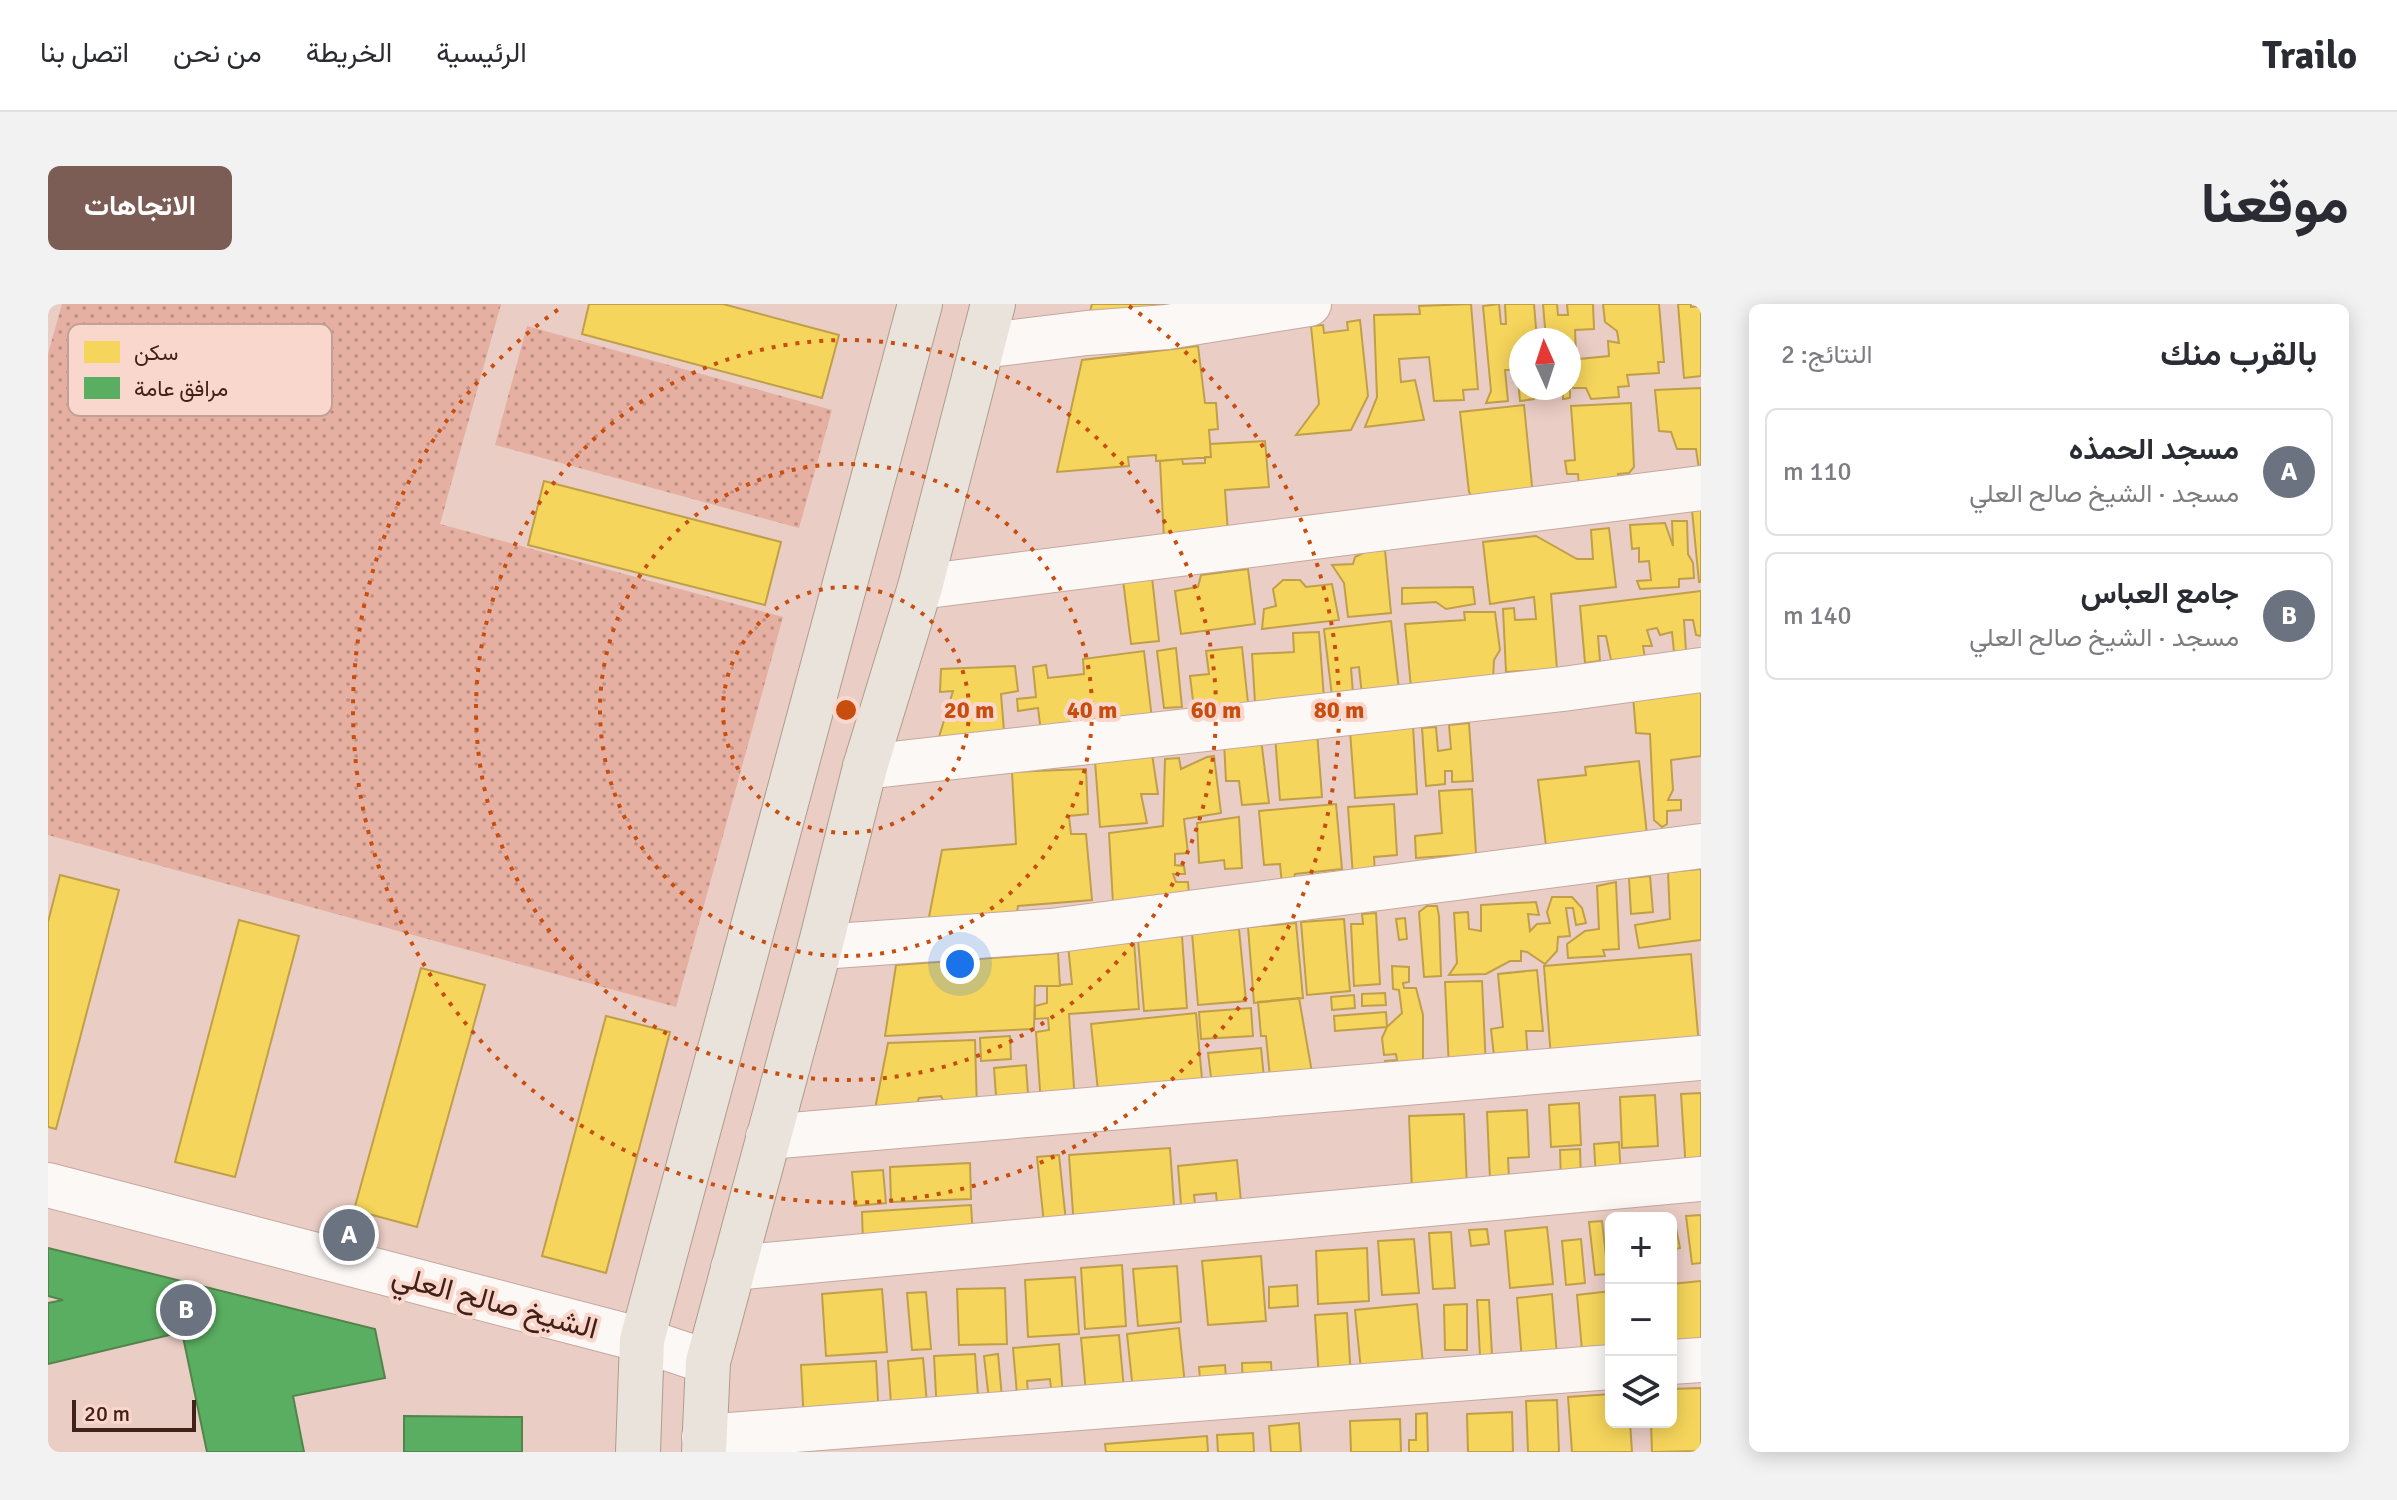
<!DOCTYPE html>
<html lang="ar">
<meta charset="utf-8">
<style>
body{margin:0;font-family:Signika,Vazirmatn,sans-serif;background:#f2f2f3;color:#2b2b33;direction:rtl}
.controls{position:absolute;right:24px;bottom:24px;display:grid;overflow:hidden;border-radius:12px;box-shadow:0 4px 20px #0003}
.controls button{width:72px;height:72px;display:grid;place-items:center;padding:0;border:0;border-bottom:2px solid #e1e1e2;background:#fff;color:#2b2b33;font:40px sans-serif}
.compass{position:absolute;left:1461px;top:24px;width:72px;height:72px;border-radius:50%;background:#fff;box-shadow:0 4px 20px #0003;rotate:357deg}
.scale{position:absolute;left:24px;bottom:20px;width:124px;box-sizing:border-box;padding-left:8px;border:4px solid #412118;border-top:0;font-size:22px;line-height:28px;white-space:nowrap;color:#412118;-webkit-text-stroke:6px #fad7cc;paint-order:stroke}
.you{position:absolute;left:912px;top:660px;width:28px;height:28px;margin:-20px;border:6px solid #fff;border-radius:50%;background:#1a73e8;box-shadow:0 0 0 12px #1a73e833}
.badge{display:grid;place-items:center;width:52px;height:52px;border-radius:50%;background:#7c5d55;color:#fff;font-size:26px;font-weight:700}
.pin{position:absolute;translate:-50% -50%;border:4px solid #fff;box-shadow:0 2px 8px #0006}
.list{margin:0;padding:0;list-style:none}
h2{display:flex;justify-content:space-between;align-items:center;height:104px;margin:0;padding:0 32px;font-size:34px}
h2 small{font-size:26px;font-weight:400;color:#7c7c81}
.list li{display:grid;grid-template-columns:52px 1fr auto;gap:24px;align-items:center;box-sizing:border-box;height:128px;margin:0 16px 16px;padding:0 16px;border:2px solid #e1e1e2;border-radius:12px}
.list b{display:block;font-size:30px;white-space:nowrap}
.list p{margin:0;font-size:26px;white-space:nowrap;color:#7c7c81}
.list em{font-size:26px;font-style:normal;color:#7c7c81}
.icon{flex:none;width:44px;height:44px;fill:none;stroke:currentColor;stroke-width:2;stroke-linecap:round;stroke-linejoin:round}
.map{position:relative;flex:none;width:1653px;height:1148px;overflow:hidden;direction:ltr;border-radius:12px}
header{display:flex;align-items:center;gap:48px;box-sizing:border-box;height:112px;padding:0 40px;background:#fff;border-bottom:2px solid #e1e1e2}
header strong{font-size:38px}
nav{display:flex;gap:44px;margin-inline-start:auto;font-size:28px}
.intro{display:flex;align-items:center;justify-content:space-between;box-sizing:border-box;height:192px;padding:0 48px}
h1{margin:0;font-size:56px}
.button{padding:20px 36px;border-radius:12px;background:#7c5d55;color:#fff;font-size:28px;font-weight:700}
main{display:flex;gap:48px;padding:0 48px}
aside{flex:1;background:#fff;border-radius:12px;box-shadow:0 4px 20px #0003}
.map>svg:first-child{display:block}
.grass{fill:url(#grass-dots)}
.homes{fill:#f6d55c;stroke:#c09f48;stroke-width:2}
.public{fill:#5aae61;stroke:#52844b;stroke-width:2}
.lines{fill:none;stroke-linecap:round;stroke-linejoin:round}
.minor-casing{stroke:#c4a89f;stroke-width:46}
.major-casing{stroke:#ae9c8c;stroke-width:46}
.minor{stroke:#fcf8f6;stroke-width:44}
.major{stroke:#e9e3db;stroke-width:44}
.ring{fill:none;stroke:#c74e0e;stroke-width:4;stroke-dasharray:4 8}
.labels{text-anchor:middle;stroke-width:8;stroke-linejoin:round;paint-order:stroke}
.street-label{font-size:30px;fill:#412118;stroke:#fad7cc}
.key{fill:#fad7cc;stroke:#c2a096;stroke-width:2}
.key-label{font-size:22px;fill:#412118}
.centre{fill:#c74e0e;stroke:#fad7cc;stroke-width:4}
.ring-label{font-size:24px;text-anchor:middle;font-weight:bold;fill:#c74e0e;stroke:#fad7cc;stroke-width:8;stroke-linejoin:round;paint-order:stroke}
</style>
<header>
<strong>Trailo</strong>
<nav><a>الرئيسية</a><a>الخريطة</a><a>من نحن</a><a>اتصل بنا</a></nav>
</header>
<div class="intro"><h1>موقعنا</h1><a class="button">الاتجاهات</a></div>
<main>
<aside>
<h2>بالقرب منك<small>النتائج: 2</small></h2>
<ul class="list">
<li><span class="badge" style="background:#6b7280">A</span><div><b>مسجد الحمذه</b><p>مسجد · الشيخ صالح العلي</p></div><em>110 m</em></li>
<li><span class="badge" style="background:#6b7280">B</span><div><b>جامع العباس</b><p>مسجد · الشيخ صالح العلي</p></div><em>140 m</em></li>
</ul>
</aside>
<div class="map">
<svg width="1653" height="1148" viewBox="0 0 1653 1148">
<defs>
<pattern id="grass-dots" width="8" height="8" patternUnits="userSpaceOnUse" patternTransform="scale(2)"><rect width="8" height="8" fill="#e5b0a1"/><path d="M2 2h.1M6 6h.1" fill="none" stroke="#bb8f82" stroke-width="1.8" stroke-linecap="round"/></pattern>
</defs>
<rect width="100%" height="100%" fill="#eacdc5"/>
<!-- grass -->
<path class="grass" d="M 14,0 L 453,0 L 392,220 L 735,313 L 628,703 L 0,531 L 0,50 Z
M 479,22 L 784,106 L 751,224 L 447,141 Z"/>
<!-- homes -->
<path class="homes" d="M 541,0 L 675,0 L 791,31 L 774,94 L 534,30 Z
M 1044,0 L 1122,0 L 1123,7 L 1040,15 Z
M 1423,0 L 1430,85 L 1415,86 L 1416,96 L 1386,97 L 1381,53 L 1351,55 L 1353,78 L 1367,76 L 1376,116 L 1317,123 L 1329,93 L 1326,11 L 1372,10 L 1371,2 Z
M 1451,0 L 1453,20 L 1458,20 L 1457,0 L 1486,0 L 1489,36 L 1473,36 L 1473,84 L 1493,84 L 1494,87 L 1486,95 L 1472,97 L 1469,66 L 1457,66 L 1460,97 L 1438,99 L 1443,87 L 1435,2 Z
M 1495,0 L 1509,0 L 1510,11 L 1520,11 L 1519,0 L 1545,0 L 1546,25 L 1527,26 L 1528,50 L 1521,51 L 1521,36 L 1498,36 Z
M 1555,0 L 1611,0 L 1616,58 L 1610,58 L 1611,69 L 1579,71 L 1581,82 L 1570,83 L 1571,93 L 1543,95 L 1538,84 L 1522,84 L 1522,94 L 1515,95 L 1515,84 L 1521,84 L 1521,56 L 1561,52 L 1560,37 L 1571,39 L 1569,27 L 1557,18 Z
M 1630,0 L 1643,0 L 1643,3 L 1653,2 L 1653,72 L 1636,74 Z
M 1312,16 L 1320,92 L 1303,126 L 1248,131 L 1271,100 L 1263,22 L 1275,21 L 1276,29 L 1300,26 L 1299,18 Z
M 1150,42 L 1157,99 L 1168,99 L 1170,125 L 1161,126 L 1163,153 L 1108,157 L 1108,151 L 1080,153 L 1081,162 L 1009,168 L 1034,56 Z
M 1653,84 L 1653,165 L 1651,165 L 1648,145 L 1629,145 L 1623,128 L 1611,127 L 1607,86 Z
M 1583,99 L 1586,163 L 1581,169 L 1570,170 L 1571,180 L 1531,183 L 1530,170 L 1519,170 L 1517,157 L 1527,156 L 1523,102 Z
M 1476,101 L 1485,192 L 1427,198 L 1421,188 L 1412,108 Z
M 1217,137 L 1221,183 L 1177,186 L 1180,229 L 1116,235 L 1112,157 L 1134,155 L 1135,160 L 1157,159 L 1157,153 L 1163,153 L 1162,140 Z
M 496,177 L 733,238 L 717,301 L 480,241 Z
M 1653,205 L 1653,278 L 1651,278 L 1644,206 Z
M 1624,217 L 1639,217 L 1640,250 L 1645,259 L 1646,274 L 1631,275 L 1631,283 L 1592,285 L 1589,277 L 1603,276 L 1601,257 L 1591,258 L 1591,244 L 1584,245 L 1582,221 L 1617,219 L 1625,242 Z
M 1561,224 L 1568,283 L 1503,290 L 1509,365 L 1458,368 L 1455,305 L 1466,304 L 1467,316 L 1488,315 L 1486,293 L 1442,300 L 1435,238 L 1488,232 L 1529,255 L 1545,255 L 1543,226 Z
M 1337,246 L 1343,309 L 1300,313 L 1296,279 L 1284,261 L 1305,260 L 1307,253 L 1319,247 Z
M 1200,265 L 1207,320 L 1133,330 L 1127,287 L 1150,283 L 1153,271 Z
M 1104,273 L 1111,337 L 1083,340 L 1075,276 Z
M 1235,276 L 1252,276 L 1258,283 L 1284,280 L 1291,316 L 1214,325 L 1216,305 L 1228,302 L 1225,285 Z
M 1425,283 L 1427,300 L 1398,305 L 1388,298 L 1354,300 L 1354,284 Z
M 1653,287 L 1653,332 L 1648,331 L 1645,316 L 1636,316 L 1638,347 L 1626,348 L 1624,328 L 1612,331 L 1609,324 L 1599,326 L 1604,342 L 1595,342 L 1597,354 L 1563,356 L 1558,332 L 1550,332 L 1552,357 L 1537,359 L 1532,302 Z
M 1416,308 L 1447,308 L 1452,346 L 1446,356 L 1445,375 L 1363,384 L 1357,320 L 1417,316 Z
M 1343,317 L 1351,386 L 1314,391 L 1311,363 L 1303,364 L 1305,389 L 1284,392 L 1276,325 Z
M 1271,328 L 1276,394 L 1207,398 L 1204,350 L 1246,348 L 1245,329 Z
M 1194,343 L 1200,399 L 1146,405 L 1142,372 L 1161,370 L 1158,347 Z
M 1128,344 L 1134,403 L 1116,404 L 1109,347 Z
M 1096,347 L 1104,415 L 993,428 L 990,404 L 970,407 L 969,395 L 988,393 L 985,363 L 998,361 L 1000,374 L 1036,370 L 1035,355 Z
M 967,362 L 970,387 L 953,390 L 956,427 L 891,433 L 905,387 L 892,388 L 893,365 Z
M 1653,382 L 1653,452 L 1623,456 L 1625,486 L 1620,496 L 1633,496 L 1633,506 L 1619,507 L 1619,520 L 1614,523 L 1606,516 L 1602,430 L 1588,429 L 1585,391 Z
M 1421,419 L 1425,477 L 1404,478 L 1404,467 L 1397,467 L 1397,480 L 1378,482 L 1374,424 L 1388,423 L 1390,447 L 1403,445 L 1401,421 Z
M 1365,422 L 1369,490 L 1307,494 L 1302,427 Z
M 1269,428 L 1274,493 L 1232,496 L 1227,432 Z
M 1213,435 L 1221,499 L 1194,501 L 1191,477 L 1178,477 L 1176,438 Z
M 1104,450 L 1110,490 L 1093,490 L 1099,519 L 1052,523 L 1047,457 Z
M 1166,452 L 1173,509 L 1136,515 L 1140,549 L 1127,550 L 1127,561 L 1136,562 L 1137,570 L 1125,570 L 1128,578 L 1140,578 L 1141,591 L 1065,599 L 1061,529 L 1115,522 L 1117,455 L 1131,454 L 1133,465 L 1159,453 Z
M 1591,457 L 1599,531 L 1498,542 L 1490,476 L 1538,471 L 1537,463 Z
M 1038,465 L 1040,510 L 1021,512 L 1023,530 L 1038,530 L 1044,596 L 970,602 L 969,609 L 880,618 L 894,546 L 968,540 L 964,468 Z
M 1424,485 L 1428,550 L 1368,554 L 1367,532 L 1394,529 L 1391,487 Z
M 1288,500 L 1294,565 L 1247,570 L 1244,580 L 1234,581 L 1232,560 L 1216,561 L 1211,507 Z
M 1346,500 L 1349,551 L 1326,553 L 1327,571 L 1305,572 L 1300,503 Z
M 1191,513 L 1194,564 L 1177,565 L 1176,556 L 1151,559 L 1149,519 Z
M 1653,565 L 1653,636 L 1591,644 L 1587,621 L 1622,615 L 1620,568 Z
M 12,571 L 71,586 L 8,825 L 0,823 L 0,618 Z
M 1602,572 L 1605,608 L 1583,610 L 1581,574 Z
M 1568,578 L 1571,645 L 1555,646 L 1557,652 L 1520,654 L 1519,640 L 1537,627 L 1551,625 L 1549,582 Z
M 1504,593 L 1524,593 L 1534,604 L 1538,619 L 1528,621 L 1525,604 L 1518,604 L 1522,632 L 1510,633 L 1509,647 L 1497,660 L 1479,648 L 1473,647 L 1473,657 L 1462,657 L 1438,670 L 1401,671 L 1409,659 L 1406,609 L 1420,608 L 1421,625 L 1433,627 L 1433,601 L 1488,598 L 1491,611 L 1480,610 L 1482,627 L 1489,620 L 1502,619 L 1499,608 Z
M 1379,602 L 1389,602 L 1391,612 L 1393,672 L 1376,673 L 1371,608 Z
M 1328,609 L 1332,680 L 1306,682 L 1303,620 L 1315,620 L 1314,610 Z
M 1357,614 L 1359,635 L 1351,636 L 1348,615 Z
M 1296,615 L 1302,687 L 1259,691 L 1253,618 Z
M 191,616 L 251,632 L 187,873 L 127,858 Z
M 1248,619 L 1255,694 L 1206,699 L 1200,623 Z
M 1191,625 L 1198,697 L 1150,701 L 1144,629 Z
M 1134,632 L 1139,704 L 1096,707 L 1090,636 Z
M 1086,637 L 1091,705 L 1021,710 L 1027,798 L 993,801 L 988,728 L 1001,726 L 1000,714 L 987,715 L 987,702 L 999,699 L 999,682 L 1024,680 L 1020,641 Z
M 1010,649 L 1012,682 L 987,682 L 986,725 L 837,732 L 848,661 Z
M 1643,650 L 1651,742 L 1503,754 L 1496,662 Z
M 1344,662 L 1361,663 L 1361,678 L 1355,679 L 1356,684 L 1368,684 L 1375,711 L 1375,762 L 1338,775 L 1337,757 L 1349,756 L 1348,750 L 1336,751 L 1334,734 L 1339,723 L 1354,709 L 1351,686 L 1345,685 Z
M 373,664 L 437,681 L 369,923 L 306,906 Z
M 1489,666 L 1495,727 L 1478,727 L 1480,757 L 1447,761 L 1443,725 L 1455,723 L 1450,670 Z
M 1434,677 L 1438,764 L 1401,765 L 1397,678 Z
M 1337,689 L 1338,701 L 1314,702 L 1314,690 Z
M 1306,691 L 1307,704 L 1284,706 L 1283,693 Z
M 1251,694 L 1266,780 L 1223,784 L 1218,732 L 1213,732 L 1210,698 Z
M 1203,704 L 1205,732 L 1153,735 L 1151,708 Z
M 1338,708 L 1339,723 L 1287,727 L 1286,712 Z
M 1148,709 L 1155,786 L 1051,796 L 1043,720 Z
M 558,712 L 622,728 L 558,969 L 494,952 Z
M 962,732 L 963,755 L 933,757 L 932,734 Z
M 927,736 L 929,805 L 900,806 L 893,792 L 871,794 L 866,809 L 826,810 L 840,739 Z
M 1213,744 L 1217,784 L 1165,789 L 1160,749 Z
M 978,761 L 981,804 L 949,806 L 946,764 Z
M 1653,789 L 1653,866 L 1638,867 L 1633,790 Z
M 1607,791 L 1610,842 L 1574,844 L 1572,793 Z
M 1531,799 L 1533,841 L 1503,843 L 1501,801 Z
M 1479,806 L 1481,853 L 1460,854 L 1461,874 L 1442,875 L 1439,808 Z
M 1416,810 L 1419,885 L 1364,887 L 1361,812 Z
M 1571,838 L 1573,873 L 1548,875 L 1546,840 Z
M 1122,844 L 1127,917 L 1026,924 L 1021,851 Z
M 1532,845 L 1533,875 L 1513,876 L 1512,846 Z
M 1011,851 L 1019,927 L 997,929 L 989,853 Z
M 1189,856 L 1194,908 L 1170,911 L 1168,889 L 1146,891 L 1148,911 L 1134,913 L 1130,862 Z
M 922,859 L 923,895 L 843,898 L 842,863 Z
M 835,866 L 838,899 L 807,902 L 804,868 Z
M 923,901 L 925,933 L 815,940 L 814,908 Z
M 1653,911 L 1653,959 L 1644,960 L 1638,912 Z
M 1623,914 L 1626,914 L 1632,944 L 1623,946 Z
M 1554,917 L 1560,970 L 1547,971 L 1541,918 Z
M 1499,923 L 1505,980 L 1462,984 L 1457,927 Z
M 1439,925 L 1441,940 L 1423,942 L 1421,926 Z
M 1403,928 L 1407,984 L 1385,985 L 1381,929 Z
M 1366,935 L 1371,989 L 1334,991 L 1330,937 Z
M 1533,935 L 1537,979 L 1518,981 L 1514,937 Z
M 1319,944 L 1321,997 L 1270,1000 L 1268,947 Z
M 1213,952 L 1218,1017 L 1160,1021 L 1154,957 Z
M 1074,961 L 1078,1022 L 1037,1025 L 1033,964 Z
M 1129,962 L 1133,1018 L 1090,1022 L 1085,965 Z
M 1027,973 L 1031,1030 L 980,1033 L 977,976 Z
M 1653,977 L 1653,1051 L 1623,1054 L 1623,980 Z
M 1249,981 L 1250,1002 L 1221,1004 L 1221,983 Z
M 957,984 L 959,1040 L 911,1041 L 909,985 Z
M 834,985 L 839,1048 L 778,1052 L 774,990 Z
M 1563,987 L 1563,1055 L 1535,1057 L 1529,991 Z
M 878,988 L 883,1045 L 864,1046 L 859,989 Z
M 1504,990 L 1509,1052 L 1474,1056 L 1469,994 Z
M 1429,996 L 1441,996 L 1444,1051 L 1432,1052 Z
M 1369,1000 L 1376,1070 L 1314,1076 L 1307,1006 Z
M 1419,1000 L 1419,1046 L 1397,1046 L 1396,1001 Z
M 1299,1009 L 1303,1074 L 1271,1075 L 1267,1011 Z
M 1131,1024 L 1138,1090 L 1086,1096 L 1079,1030 Z
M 1071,1031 L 1077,1096 L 1039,1100 L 1033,1034 Z
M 1011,1040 L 1015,1093 L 1004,1095 L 1002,1075 L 979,1077 L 981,1101 L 970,1102 L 965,1044 Z
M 927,1050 L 931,1107 L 889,1110 L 886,1052 Z
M 950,1050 L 955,1104 L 942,1105 L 936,1052 Z
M 875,1054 L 880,1111 L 844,1114 L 840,1057 Z
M 828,1057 L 831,1116 L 756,1120 L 753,1061 Z
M 1223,1058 L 1224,1082 L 1195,1085 L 1194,1059 Z
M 1177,1061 L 1179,1087 L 1153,1088 L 1151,1063 Z
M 1653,1084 L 1653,1147 L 1604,1148 L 1603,1118 L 1623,1118 L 1623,1085 Z
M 1563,1090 L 1563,1118 L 1582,1118 L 1584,1148 L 1524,1148 L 1520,1093 Z
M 1509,1096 L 1511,1148 L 1480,1148 L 1478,1097 Z
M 1464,1108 L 1465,1148 L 1420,1148 L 1419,1110 Z
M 1379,1109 L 1380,1148 L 1361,1148 L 1361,1136 L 1368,1136 L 1368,1110 Z
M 1352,1115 L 1353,1148 L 1303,1148 L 1302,1117 Z
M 1251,1119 L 1253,1148 L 1223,1148 L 1221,1122 Z
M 1205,1129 L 1206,1148 L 1170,1148 L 1169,1131 Z
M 1159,1132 L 1160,1148 L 1058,1148 L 1057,1140 Z"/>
<!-- public -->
<path class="public" d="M 0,944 L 327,1025 L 337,1074 L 245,1092 L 256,1148 L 159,1148 L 134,1028 L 0,1060 L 0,999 L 15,996 L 0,992 Z
M 356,1112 L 474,1113 L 474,1148 L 356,1148 Z"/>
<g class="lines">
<defs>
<path id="minor" d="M 934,42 L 1039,29 L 1119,23 L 1261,0
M 872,283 L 1653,184
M 817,463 L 1515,385 L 1653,366
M 772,643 L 1003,627 L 1653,542
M 720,833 L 1653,754
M 0,881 L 594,1036 L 660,1058
M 685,964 L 1653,875
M 1623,1058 L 1653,1056
M 656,1133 L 1563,1063"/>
<path id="major" d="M 590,1148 L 594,1036 L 872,0
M 656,1148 L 660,1058 L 772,643 L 817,463 L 872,283 L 945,0"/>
</defs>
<!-- minor casing -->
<use href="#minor" class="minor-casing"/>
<!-- major casing -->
<use href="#major" class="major-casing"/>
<!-- minor -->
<use href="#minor" class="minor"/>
<!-- major -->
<use href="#major" class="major"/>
</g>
<!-- distance rings -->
<g class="ring">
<circle cx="798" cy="406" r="123"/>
<circle cx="798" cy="406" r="246"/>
<circle cx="798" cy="406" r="370"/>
<path d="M1081 2A493 493 0 1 1 515 2"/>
</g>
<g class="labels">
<!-- street labels -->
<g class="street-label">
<text transform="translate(447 998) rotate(15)" y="10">الشيخ صالح العلي</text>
</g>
</g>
<!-- legend -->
<rect x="20" y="20" width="264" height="92" rx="12" class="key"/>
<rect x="36" y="37" width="36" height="22" fill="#f6d55c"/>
<rect x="36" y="73" width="36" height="22" fill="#5aae61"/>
<g class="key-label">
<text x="86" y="56">سكن</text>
<text x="86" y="92">مرافق عامة</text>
</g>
<circle cx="798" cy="406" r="12" class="centre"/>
<g class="ring-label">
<text x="921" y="414">20 m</text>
<text x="1044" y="414">40 m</text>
<text x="1168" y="414">60 m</text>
<text x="1291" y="414">80 m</text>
</g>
</svg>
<div class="controls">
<button>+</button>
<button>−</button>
<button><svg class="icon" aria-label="layers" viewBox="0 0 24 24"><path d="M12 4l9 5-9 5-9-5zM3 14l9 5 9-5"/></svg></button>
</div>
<svg class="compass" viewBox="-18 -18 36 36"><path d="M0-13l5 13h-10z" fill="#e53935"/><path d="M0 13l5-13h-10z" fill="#7c7c81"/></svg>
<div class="scale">20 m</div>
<div class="you"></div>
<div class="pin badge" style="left:301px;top:931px;background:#6b7280">A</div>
<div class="pin badge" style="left:138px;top:1006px;background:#6b7280">B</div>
</div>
</main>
